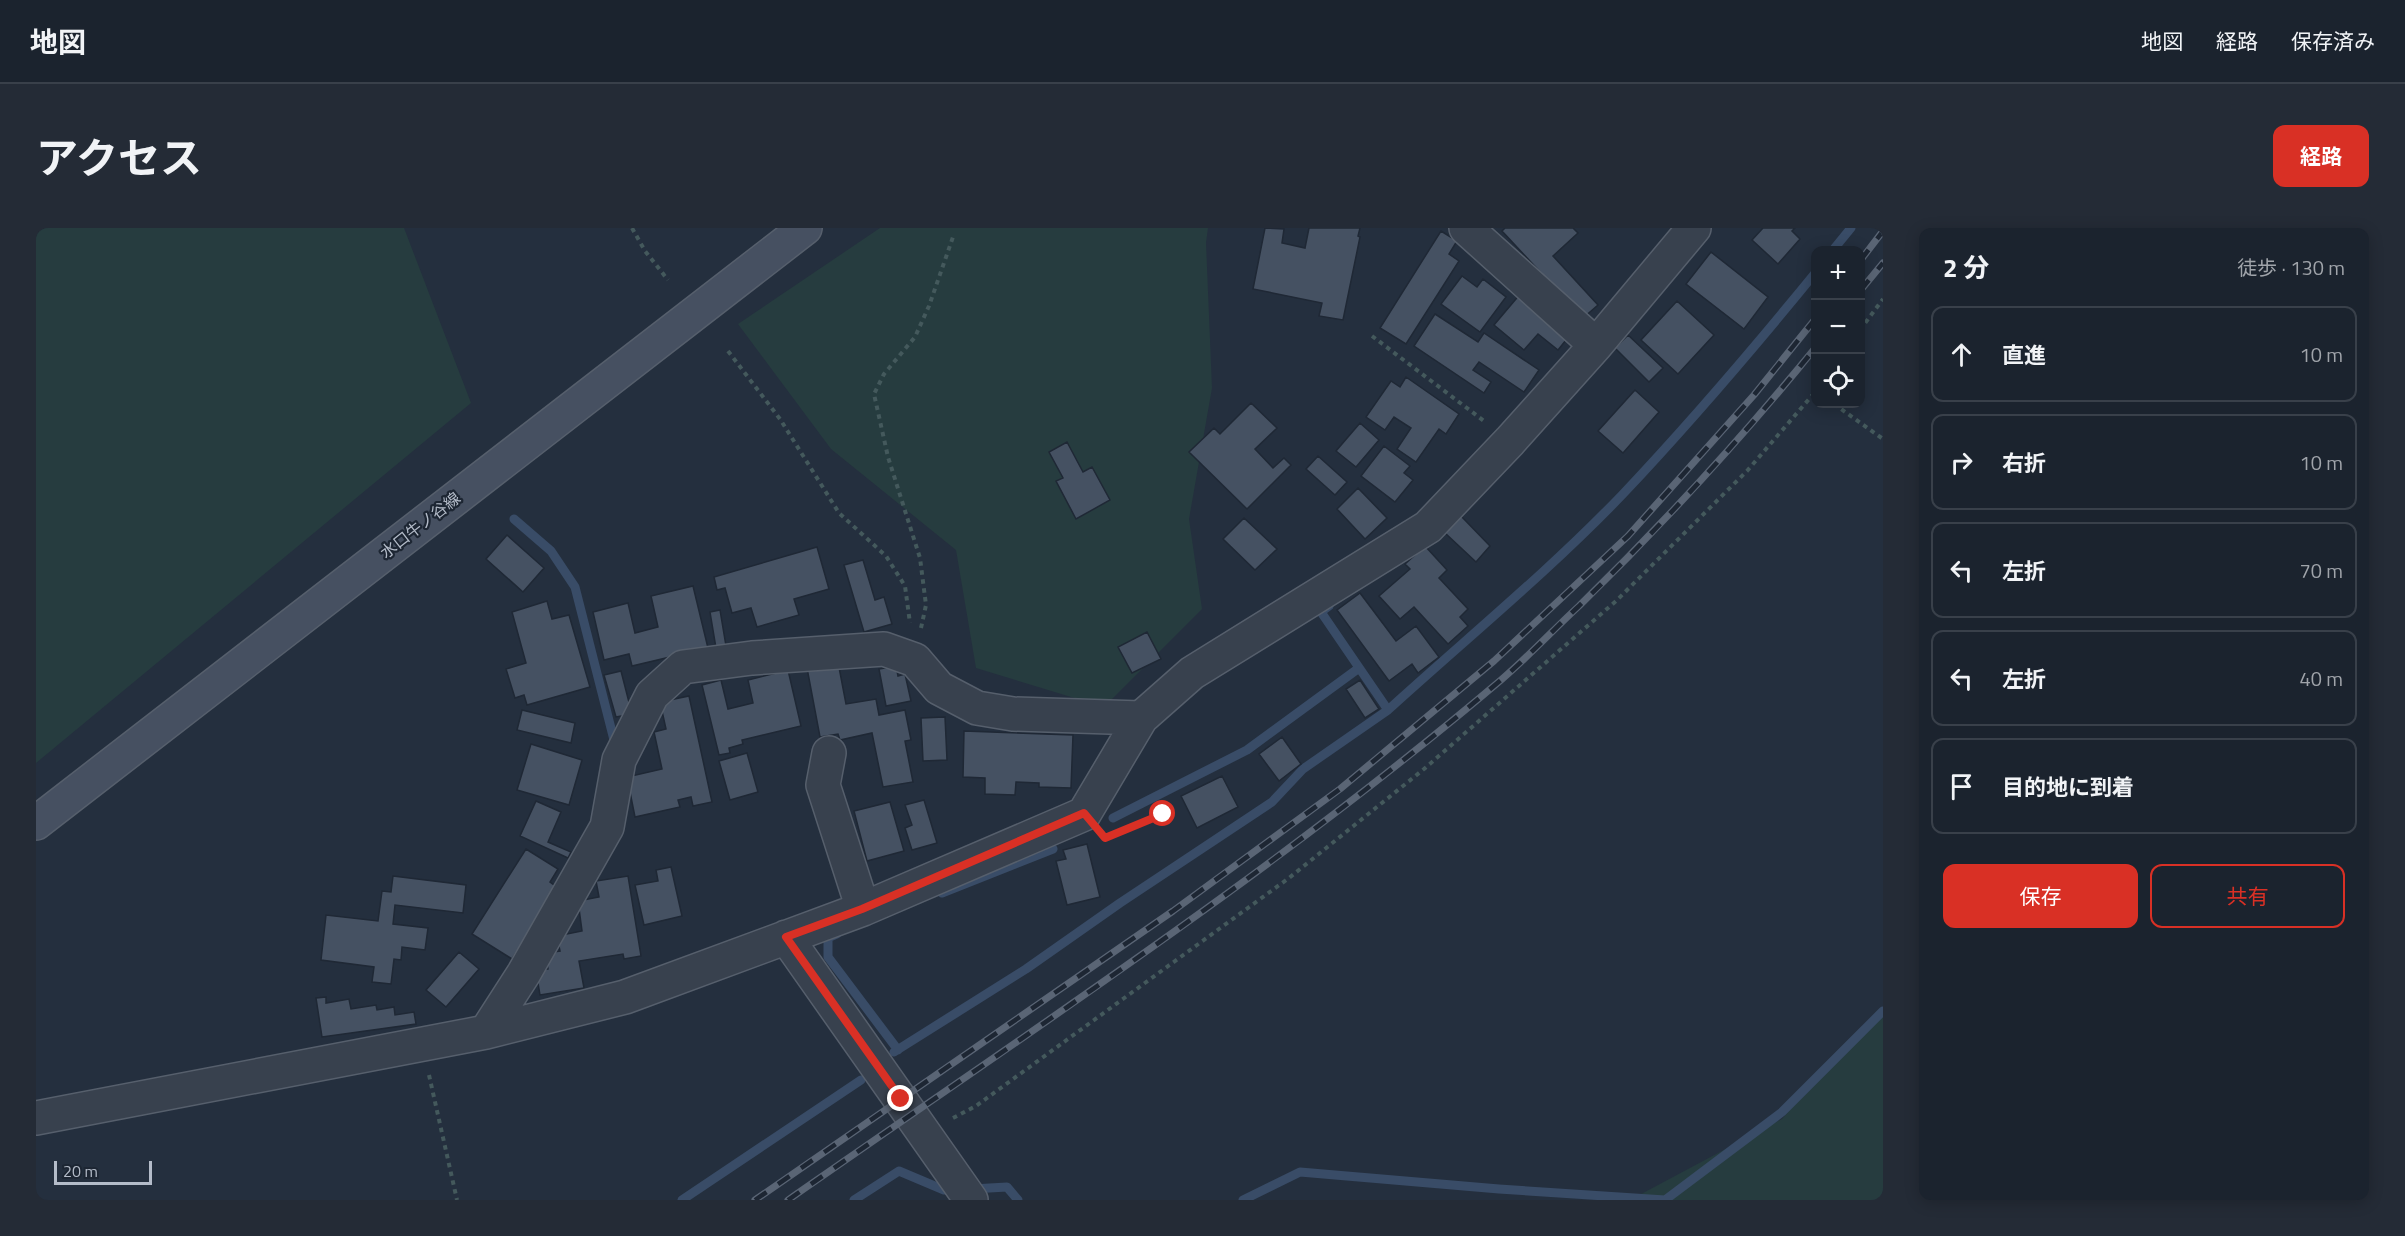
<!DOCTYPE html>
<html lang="ja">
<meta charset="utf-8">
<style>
body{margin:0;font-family:"Titillium Web","Noto Sans JP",sans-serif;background:#242b36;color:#f1f3f6}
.controls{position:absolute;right:18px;top:18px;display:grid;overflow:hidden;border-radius:12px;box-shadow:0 3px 15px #0003}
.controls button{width:54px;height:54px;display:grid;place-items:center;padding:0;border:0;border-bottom:2px solid #39404a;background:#1b232e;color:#f1f3f6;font:30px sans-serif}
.scale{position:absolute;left:18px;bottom:15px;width:98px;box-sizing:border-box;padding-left:6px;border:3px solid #b4bcc9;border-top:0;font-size:16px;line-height:21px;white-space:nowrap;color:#b4bcc9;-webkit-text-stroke:4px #1d2633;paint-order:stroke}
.stop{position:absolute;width:18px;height:18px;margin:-14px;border:4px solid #d93025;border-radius:50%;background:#fff}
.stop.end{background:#d93025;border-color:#fff;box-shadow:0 2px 6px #0008}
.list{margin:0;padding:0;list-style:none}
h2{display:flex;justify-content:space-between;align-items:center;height:78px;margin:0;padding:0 24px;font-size:26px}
h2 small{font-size:20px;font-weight:400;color:#a0a4aa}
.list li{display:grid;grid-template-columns:39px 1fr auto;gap:18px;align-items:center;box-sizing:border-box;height:96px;margin:0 12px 12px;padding:0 12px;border:2px solid #39404a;border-radius:12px}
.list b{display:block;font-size:22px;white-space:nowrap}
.list em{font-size:20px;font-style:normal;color:#a0a4aa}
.actions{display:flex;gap:12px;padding:18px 24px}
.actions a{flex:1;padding:14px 0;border:2px solid #d93025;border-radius:12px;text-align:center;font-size:21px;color:#d93025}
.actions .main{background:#d93025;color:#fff}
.icon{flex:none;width:33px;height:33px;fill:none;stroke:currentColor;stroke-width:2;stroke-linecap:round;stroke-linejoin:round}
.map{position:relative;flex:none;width:1847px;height:972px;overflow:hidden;border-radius:12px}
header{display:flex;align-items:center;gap:36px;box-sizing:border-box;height:84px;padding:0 30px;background:#1b232e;border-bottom:2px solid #39404a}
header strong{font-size:28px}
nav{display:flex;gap:33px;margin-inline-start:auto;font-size:21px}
.intro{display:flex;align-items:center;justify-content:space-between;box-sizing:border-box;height:144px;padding:0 36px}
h1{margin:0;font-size:42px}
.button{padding:15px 27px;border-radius:12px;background:#d93025;color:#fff;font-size:21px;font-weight:700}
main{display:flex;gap:36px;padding:0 36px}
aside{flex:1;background:#1b232e;border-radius:12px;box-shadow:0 3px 15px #0003}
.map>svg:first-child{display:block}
.green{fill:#263c3f}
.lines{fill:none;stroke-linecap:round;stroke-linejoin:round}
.stream{stroke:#394c67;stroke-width:9}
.building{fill:#455162;stroke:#1f2835;stroke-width:1.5}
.minor-casing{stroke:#565f6c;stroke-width:36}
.secondary-casing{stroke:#565f6c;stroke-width:36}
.path{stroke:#44595c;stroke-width:4;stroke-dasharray:4.5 4.5;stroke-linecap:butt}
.minor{stroke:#38414e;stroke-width:33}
.secondary{stroke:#465061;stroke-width:33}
.rail-casing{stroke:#5a6575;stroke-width:7}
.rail{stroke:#1d2633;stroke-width:4.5;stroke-dasharray:14;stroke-linecap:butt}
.route{stroke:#d93025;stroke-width:8}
.labels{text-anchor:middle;stroke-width:4.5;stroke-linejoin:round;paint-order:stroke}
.street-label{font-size:16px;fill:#b4bcc9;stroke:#1d2633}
</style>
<header>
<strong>地図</strong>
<nav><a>地図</a><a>経路</a><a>保存済み</a></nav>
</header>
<div class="intro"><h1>アクセス</h1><a class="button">経路</a></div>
<main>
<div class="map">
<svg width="1847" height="972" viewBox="0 0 1847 972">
<rect width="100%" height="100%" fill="#242f3e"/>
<!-- green -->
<path class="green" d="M 0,0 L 368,0 L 435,175 L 0,535 Z
M 844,0 L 1172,0 L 1170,15 L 1176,160 L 1153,291 L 1166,381 L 1068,479 L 940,440 L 920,322 L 795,221 L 702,96 Z
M 1847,780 L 1847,972 L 1594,972 L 1746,891 Z"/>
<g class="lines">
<!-- stream -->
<path class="stream" d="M 1797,22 L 1815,0
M 478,291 L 515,323 L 539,359 L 578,512
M 1352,482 C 1430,411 1513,343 1586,267 C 1654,195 1718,120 1780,44
M 1077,590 L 1211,522 L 1323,440
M 906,665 L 1017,621
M 801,706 L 792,710 L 792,729 L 862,822
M 858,824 L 990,741 L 1084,675 L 1236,574 L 1267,541 L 1352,482 L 1285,384 L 1293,378
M 936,961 L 971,959 L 982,972
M 646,972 L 825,852
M 818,972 L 863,943 L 908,962 L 919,962
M 1207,972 L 1264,944 L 1463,961 L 1629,972 L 1746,884 L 1847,783"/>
</g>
<!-- building -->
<path class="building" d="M 1229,0 L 1248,1 L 1246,15 L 1269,20 L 1273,0 L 1324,0 L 1322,8 L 1324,9 L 1307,92 L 1283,88 L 1286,75 L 1217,61 Z
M 1469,0 L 1537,0 L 1542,5 L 1517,28 L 1562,77 L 1547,90 L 1466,3 Z
M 1727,0 L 1759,0 L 1756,3 L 1764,11 L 1742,36 L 1716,12 Z
M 1405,3 L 1421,13 L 1413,26 L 1423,33 L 1370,116 L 1344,100 Z
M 1675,24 L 1732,69 L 1708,101 L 1650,56 Z
M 1426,48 L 1441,59 L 1447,51 L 1470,69 L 1444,104 L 1405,76 Z
M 1485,65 L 1534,107 L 1522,122 L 1502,106 L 1488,122 L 1458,97 Z
M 1641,73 L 1678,107 L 1642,146 L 1605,112 Z
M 1399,86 L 1442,114 L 1448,105 L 1503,142 L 1488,164 L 1443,134 L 1437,142 L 1455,154 L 1448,165 L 1378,118 Z
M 1592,107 L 1627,140 L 1613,154 L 1579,120 Z
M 1370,149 L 1423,186 L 1410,206 L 1403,201 L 1380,234 L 1361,221 L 1375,200 L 1358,189 L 1349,202 L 1330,189 L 1355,153 L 1364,159 Z
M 1599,162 L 1623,184 L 1587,225 L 1562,203 Z
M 1215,175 L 1241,200 L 1219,221 L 1237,240 L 1248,230 L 1255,237 L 1211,281 L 1153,224 L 1178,200 L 1184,206 Z
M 1324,195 L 1343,212 L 1320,239 L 1300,223 Z
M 1031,214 L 1047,244 L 1056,239 L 1074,272 L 1040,291 L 1020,253 L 1027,250 L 1013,224 Z
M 1348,218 L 1374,238 L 1368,245 L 1377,252 L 1359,274 L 1325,248 Z
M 1282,228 L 1311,254 L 1299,267 L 1270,241 Z
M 1322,260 L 1351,290 L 1329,311 L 1301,281 Z
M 1424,287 L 1454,318 L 1440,334 L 1408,304 Z
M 1208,290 L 1241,321 L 1219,342 L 1187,311 Z
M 471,307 L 508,340 L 487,364 L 450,331 Z
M 1389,318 L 1411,342 L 1403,350 L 1432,381 L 1424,389 L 1432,398 L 1412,416 L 1378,379 L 1364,391 L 1343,368 L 1374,341 L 1369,336 Z
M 781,319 L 793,361 L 758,371 L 763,387 L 721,399 L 715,380 L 696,385 L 689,360 L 681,362 L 678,349 Z
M 827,332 L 839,372 L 848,369 L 856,396 L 828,404 L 808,337 Z
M 657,358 L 672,420 L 596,438 L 593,426 L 568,432 L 557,384 L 592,375 L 599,405 L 622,399 L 615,368 Z
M 1324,365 L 1360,413 L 1380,398 L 1403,429 L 1382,445 L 1376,436 L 1353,453 L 1301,382 Z
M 511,373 L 516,391 L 533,387 L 554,459 L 491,477 L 488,467 L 479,470 L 470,441 L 490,435 L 476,384 Z
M 684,382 L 690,418 L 680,420 L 674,384 Z
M 1111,404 L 1125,431 L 1096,445 L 1082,419 Z
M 802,434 L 810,476 L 840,471 L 843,487 L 869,482 L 875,512 L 869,513 L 877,554 L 847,559 L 836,505 L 804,512 L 802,506 L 784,509 L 771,440 Z
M 860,438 L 862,448 L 869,446 L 875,473 L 850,478 L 843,441 Z
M 752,442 L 765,498 L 706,512 L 707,516 L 693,520 L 694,525 L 683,527 L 666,457 L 685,452 L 692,481 L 717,475 L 712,452 Z
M 585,443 L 596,486 L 580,489 L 568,447 Z
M 1324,452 L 1343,481 L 1329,490 L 1310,461 Z
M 653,468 L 676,574 L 657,578 L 655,569 L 642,572 L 644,579 L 599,589 L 591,549 L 626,541 L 618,504 L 630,501 L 624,474 Z
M 486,482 L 539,495 L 535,515 L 481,502 Z
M 909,489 L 911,532 L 887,533 L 885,490 Z
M 928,503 L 1037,507 L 1035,560 L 1003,559 L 1003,555 L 980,554 L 979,567 L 949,566 L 949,550 L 927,549 Z
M 1246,509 L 1265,536 L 1243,553 L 1223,526 Z
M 495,516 L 546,532 L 533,577 L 481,562 Z
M 711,525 L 722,564 L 694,572 L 683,533 Z
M 1186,548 L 1202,579 L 1161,600 L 1145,568 Z
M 888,572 L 901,615 L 876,622 L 869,600 L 876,597 L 869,577 Z
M 500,573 L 525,584 L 512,614 L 535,624 L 532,630 L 484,608 Z
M 854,574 L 868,623 L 831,633 L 818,583 Z
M 1051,616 L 1064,669 L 1031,677 L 1020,633 L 1030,631 L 1027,622 Z
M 490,621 L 522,641 L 514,654 L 522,660 L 476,731 L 436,706 Z
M 635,639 L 646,688 L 608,697 L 599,657 L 622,653 L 620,642 Z
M 357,648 L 430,657 L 427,685 L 359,677 L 357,696 L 392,700 L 389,722 L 366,719 L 365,732 L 358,731 L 355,756 L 336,754 L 338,739 L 285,732 L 290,687 L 342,693 L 346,663 L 355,664 Z
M 592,648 L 605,728 L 588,731 L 587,726 L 543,733 L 548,760 L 504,767 L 500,743 L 512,741 L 509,725 L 524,723 L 521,708 L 546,703 L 542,673 L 563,669 L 560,653 Z
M 423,724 L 443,741 L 410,779 L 390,762 Z
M 290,769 L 290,775 L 313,771 L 315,781 L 340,777 L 341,782 L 358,779 L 359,787 L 378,784 L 380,796 L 286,809 L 280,770 Z"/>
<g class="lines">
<defs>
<path id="minor" d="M 1430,0 L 1560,117
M 793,525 L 787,557 L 827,681
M 750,709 L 935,972
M 450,804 L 488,745 L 571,599 L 583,532 L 616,467 L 647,439 L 716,430 L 848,421 L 879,432 L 903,460 L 941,480 L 977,486 L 1105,490
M 0,890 L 450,804 L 589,769 L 827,681 L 1048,586 L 1105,490 L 1156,445 L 1392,299 L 1474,213 L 1560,117 L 1658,0"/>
<path id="secondary" d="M 0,595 L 769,0"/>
</defs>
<!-- minor casing -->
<use href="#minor" class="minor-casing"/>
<!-- secondary casing -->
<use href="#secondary" class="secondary-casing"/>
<!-- path -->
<path class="path" d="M 596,0 L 609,23 L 632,52
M 1824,102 L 1847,71
M 1336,108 L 1448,193
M 692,123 L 744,191 L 803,285 L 850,328 L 869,358 L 874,395
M 1798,176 L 1847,211
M 885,400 L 890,377 L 884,330 L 852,229 L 838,166 L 848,146 L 879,109 L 893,78 L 918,6
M 1072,609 L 1127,586
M 393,847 L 421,972
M 917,890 L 940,878 L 1253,650 L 1388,541 L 1580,373 L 1711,243 L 1780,163"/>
<!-- minor -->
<use href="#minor" class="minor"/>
<!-- secondary -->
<use href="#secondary" class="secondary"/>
<defs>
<path id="rail" d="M 1824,33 L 1847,3
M 1824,63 L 1847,35
M 719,972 L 1137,683 L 1304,561 L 1458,433 L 1592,308 L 1718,167 L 1780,90
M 752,972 C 993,804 1241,642 1465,452 C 1492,429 1517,402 1543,378 C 1627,296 1706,210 1780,119"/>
</defs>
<!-- rail casing -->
<use href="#rail" class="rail-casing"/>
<!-- rail -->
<use href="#rail" class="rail"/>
</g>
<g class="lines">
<!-- route -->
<path class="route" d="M 865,871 L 750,709 L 826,681 L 1048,585 L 1069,610 L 1127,586"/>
</g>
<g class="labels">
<!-- street labels -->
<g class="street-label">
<text transform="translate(384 297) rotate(-38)" y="6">水口牛ノ谷線</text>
</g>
</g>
</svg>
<div class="controls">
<button>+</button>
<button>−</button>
<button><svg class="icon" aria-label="locate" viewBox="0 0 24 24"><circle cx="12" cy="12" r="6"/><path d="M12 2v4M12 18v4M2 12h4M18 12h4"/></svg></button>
</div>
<div class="scale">20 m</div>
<div class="stop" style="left:1127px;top:586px"></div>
<div class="stop end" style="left:865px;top:871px"></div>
</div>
<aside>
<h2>2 分<small>徒歩 · 130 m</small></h2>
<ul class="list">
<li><svg class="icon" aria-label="ahead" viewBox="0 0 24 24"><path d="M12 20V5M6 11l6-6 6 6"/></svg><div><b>直進</b></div><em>10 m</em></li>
<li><svg class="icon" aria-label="right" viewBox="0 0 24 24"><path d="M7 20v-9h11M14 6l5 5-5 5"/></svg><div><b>右折</b></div><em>10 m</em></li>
<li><svg class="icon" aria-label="left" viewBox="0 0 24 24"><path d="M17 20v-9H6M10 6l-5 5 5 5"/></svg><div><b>左折</b></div><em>70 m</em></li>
<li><svg class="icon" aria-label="left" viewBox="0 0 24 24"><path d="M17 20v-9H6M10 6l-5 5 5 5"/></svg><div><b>左折</b></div><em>40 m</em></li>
<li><svg class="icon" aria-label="arrive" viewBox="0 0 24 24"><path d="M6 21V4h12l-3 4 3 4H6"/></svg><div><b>目的地に到着</b></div></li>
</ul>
<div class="actions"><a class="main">保存</a><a>共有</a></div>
</aside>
</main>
